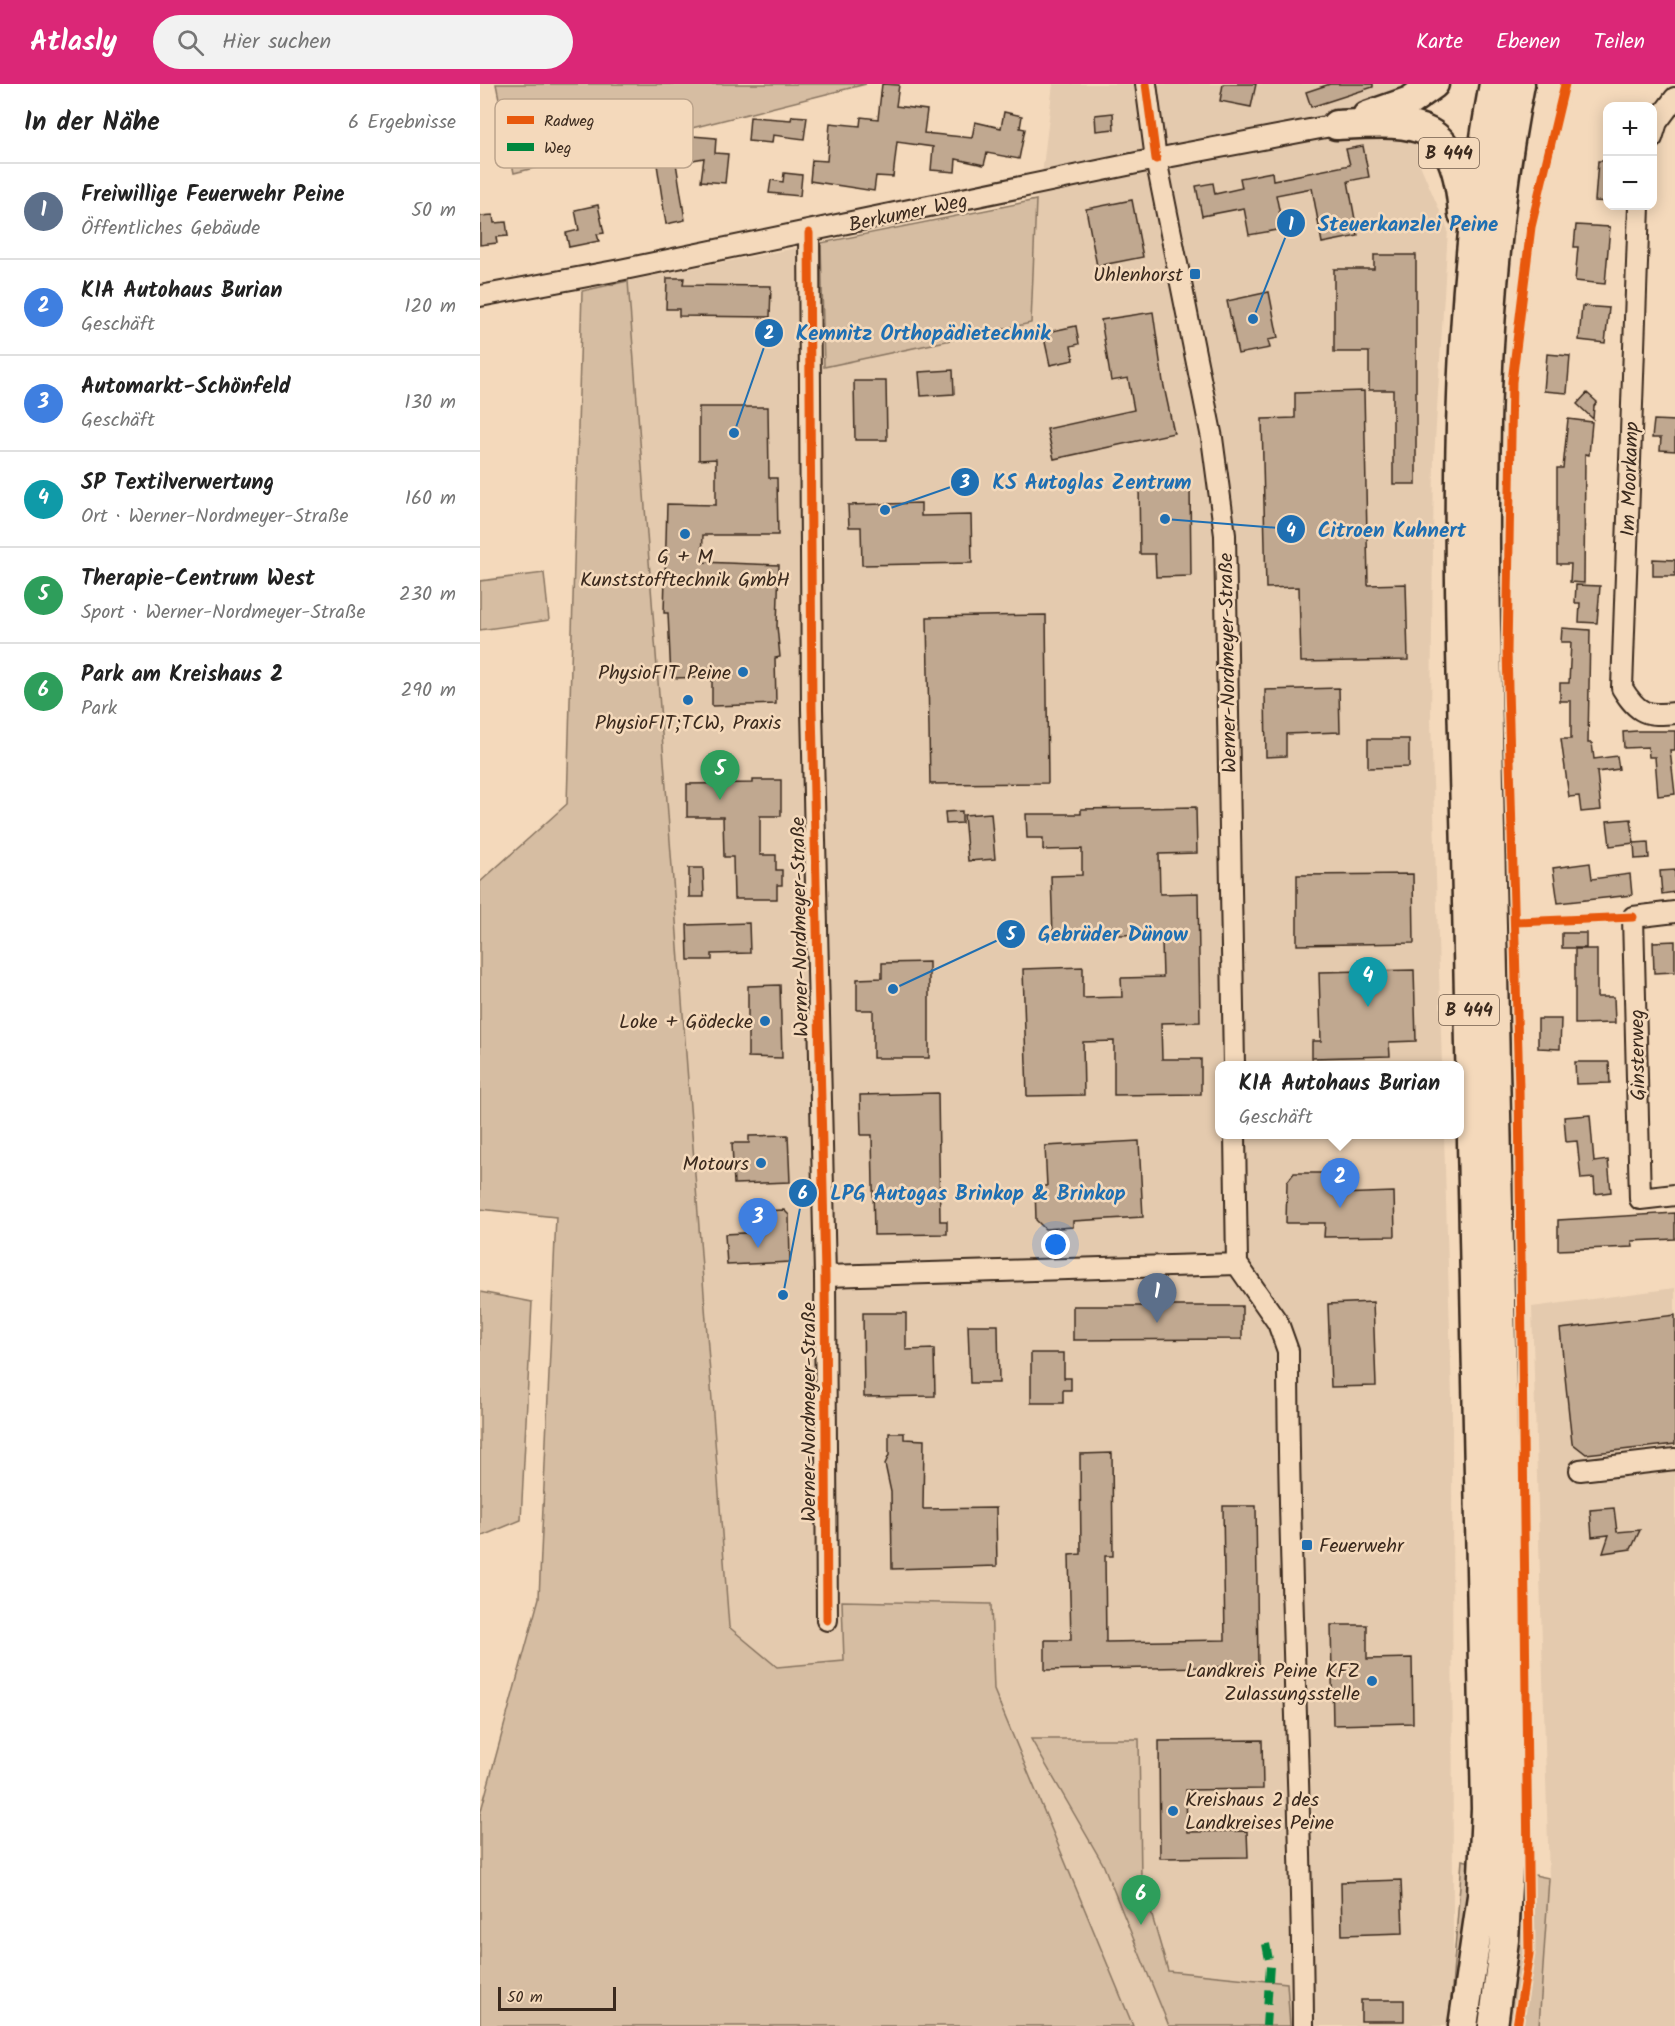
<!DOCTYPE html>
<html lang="de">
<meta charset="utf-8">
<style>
body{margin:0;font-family:Kalam,sans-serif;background:#f2f2f2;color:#222}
.controls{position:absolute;right:18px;top:18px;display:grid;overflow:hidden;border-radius:12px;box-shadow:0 3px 15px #0003}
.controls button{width:54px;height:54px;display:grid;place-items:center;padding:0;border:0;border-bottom:2px solid #e0e0e0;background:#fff;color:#222;font:30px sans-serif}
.scale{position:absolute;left:18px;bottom:15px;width:118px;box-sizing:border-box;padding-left:6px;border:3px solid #3b2a1e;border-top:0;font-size:16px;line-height:21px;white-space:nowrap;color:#3b2a1e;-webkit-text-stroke:4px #f4d9bb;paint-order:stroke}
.you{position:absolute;left:576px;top:1161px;width:21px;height:21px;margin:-15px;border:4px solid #fff;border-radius:50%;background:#1a73e8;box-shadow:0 0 0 9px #1a73e833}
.badge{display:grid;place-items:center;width:39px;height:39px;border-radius:50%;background:#db2777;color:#fff;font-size:20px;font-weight:700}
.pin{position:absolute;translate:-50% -50px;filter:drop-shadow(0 2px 3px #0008)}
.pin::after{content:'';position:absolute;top:32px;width:21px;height:18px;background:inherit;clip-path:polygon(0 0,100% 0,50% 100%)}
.popup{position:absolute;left:735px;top:977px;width:249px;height:78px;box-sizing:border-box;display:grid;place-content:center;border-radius:12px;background:#fff;filter:drop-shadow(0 2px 4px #0005);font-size:20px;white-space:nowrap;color:#767676}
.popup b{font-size:22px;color:#222}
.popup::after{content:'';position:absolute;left:50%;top:100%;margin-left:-12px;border:12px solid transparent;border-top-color:#fff}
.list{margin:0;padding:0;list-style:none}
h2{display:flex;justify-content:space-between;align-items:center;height:78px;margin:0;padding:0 24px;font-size:26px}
h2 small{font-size:20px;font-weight:400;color:#767676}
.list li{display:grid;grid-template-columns:39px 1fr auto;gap:18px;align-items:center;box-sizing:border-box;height:96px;padding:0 24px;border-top:2px solid #e0e0e0}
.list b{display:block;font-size:22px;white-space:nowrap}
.list p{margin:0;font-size:20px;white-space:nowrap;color:#767676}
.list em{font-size:20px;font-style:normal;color:#767676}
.icon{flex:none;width:33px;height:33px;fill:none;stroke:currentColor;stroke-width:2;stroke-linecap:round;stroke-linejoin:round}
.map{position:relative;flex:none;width:1195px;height:1942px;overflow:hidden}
header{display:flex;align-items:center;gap:36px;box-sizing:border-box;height:84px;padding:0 30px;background:#db2777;color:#fff}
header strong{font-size:28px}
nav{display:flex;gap:33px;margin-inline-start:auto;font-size:21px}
.search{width:420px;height:54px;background:#f2f2f2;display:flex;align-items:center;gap:15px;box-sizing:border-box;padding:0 21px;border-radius:33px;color:#767676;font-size:22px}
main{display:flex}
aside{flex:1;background:#fff}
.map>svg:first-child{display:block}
.built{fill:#e4caae}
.green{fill:#d6bda2;stroke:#887460;stroke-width:1.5}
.building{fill:#c0a890;stroke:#3b2a1e;stroke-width:1.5}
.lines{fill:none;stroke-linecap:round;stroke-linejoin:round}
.minor-casing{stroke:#3b2a1e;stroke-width:24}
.highway-casing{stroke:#3b2a1e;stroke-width:33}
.minor{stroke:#f4d9bb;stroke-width:20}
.highway{stroke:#f4d9bb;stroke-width:28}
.quiet{stroke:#00873e;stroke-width:8;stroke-dasharray:15 8;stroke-linecap:butt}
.cycleway-casing{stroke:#f4d9bb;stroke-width:13}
.cycleway{stroke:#e8590c;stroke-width:9}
.poi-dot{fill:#1f6fb2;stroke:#f4d9bb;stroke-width:2}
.labels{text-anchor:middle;stroke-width:5;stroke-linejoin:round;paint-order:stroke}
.shield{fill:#f4d9bb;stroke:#725e4d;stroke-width:1.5}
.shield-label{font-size:18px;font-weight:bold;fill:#3b2a1e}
.street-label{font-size:20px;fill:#3b2a1e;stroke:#f4d9bb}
.poi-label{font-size:20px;fill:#3b2a1e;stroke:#f4d9bb;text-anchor:end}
.key{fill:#f4d9bb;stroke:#bca48c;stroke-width:1.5}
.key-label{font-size:16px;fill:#3b2a1e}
.leader{fill:none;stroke:#1f6fb2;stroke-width:2}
.callout-dot{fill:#1f6fb2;stroke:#f4d9bb;stroke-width:2}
.mark-label{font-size:18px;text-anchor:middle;font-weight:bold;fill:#fff}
.callout-label{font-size:21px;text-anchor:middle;font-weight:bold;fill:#1f6fb2;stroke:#f4d9bb;stroke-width:5;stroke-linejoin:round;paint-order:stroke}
</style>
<header>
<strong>Atlasly</strong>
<div class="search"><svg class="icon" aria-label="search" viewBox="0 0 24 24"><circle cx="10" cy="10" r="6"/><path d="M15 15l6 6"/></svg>Hier suchen</div>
<nav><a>Karte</a><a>Ebenen</a><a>Teilen</a></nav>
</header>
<main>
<aside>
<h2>In der Nähe<small>6 Ergebnisse</small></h2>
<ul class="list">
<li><span class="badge" style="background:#5c6f8a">1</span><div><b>Freiwillige Feuerwehr Peine</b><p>Öffentliches Gebäude</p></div><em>50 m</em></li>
<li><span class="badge" style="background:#3f7fe0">2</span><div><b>KIA Autohaus Burian</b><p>Geschäft</p></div><em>120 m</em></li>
<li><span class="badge" style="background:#3f7fe0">3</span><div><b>Automarkt-Schönfeld</b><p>Geschäft</p></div><em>130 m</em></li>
<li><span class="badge" style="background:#0f9aa8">4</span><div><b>SP Textilverwertung</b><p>Ort · Werner-Nordmeyer-Straße</p></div><em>160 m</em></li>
<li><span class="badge" style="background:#2e9e5b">5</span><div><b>Therapie-Centrum West</b><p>Sport · Werner-Nordmeyer-Straße</p></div><em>230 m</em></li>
<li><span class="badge" style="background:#2e9e5b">6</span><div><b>Park am Kreishaus 2</b><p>Park</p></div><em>290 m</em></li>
</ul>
</aside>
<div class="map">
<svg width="1195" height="1942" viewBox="0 0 1195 1942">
<rect width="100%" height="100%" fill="#f4d9bb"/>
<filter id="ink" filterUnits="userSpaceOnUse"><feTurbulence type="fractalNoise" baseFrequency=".0167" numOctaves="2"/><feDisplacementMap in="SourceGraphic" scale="12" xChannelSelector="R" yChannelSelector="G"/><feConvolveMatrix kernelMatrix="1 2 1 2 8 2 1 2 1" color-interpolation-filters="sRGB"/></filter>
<g filter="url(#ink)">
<!-- built -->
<path class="built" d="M 573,0 L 950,0 L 935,35 L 938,76 L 968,146 L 954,374 L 951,636 L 962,981 L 740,982 L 740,1050 L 964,1051 L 972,1313 L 973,1882 L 968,1942 L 653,1942 L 513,1606 L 511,1520 L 362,1517 L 364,1577 L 297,1584 L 249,1543 L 148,197 L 341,159 L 344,283 L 551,239 L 556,116 L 562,91 Z
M 1195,1204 L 1195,1942 L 1059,1942 L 1069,1794 L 1052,1223 Z"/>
<!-- green -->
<path class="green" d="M 16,0 L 386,0 L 34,89 Z
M 556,116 L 551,239 L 344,283 L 341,159 Z
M 148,197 L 249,1543 L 297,1583 L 364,1577 L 362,1517 L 511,1520 L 514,1606 L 653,1942 L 0,1942 L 0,1730 L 59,1514 L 76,1133 L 0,1125 L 0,798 L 87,720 L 102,207 Z
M 64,489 L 69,536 L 0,546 L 0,497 Z
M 0,1208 L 52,1218 L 41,1436 L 0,1453 Z
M 551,1655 L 659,1655 L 661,1794 L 688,1887 L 807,1899 L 810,1942 L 689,1942 L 623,1780 Z
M 982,1776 L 1069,1794 L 1059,1942 L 969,1942 Z"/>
<!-- building -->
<path class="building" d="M 402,0 L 419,1 L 416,22 L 447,26 L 444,49 L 492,54 L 495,38 L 521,44 L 524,28 L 542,32 L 540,44 L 545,45 L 539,75 L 507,69 L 504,81 L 476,75 L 475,88 L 451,86 L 453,63 L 417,58 L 413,93 L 396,92 L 394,107 L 330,97 L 332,76 L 347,77 L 350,39 L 380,42 L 381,33 L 398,35 Z
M 743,0 L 776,0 L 771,23 L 740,17 Z
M 850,0 L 893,0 L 893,3 L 831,23 L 826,8 Z
M 633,29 L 634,45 L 616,47 L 615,31 Z
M 312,32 L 327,33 L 324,55 L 293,51 L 292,59 L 268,57 L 270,33 L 311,36 Z
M 212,52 L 236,54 L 235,69 L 248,70 L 245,99 L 221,97 L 224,74 L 196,79 L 205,136 L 186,140 L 175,67 L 212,60 Z
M 883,62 L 889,93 L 868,97 L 878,152 L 842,159 L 832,104 L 796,111 L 803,145 L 769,151 L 764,124 L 722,132 L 716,102 L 733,99 L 735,110 L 762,104 L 760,94 L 792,88 L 793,96 L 870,81 L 866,65 Z
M 1118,77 L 1128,77 L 1128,118 L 1115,117 Z
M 304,89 L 322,91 L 320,112 L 289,109 L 291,96 L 303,98 Z
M 652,116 L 663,173 L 617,182 L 606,125 Z
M 118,121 L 124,149 L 117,150 L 119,157 L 89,163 L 86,149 L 99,146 L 95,126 Z
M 13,131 L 14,139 L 26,138 L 28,152 L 16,153 L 17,159 L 0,161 L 0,132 Z
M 1096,141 L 1130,143 L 1125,200 L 1095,197 L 1098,163 L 1094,163 Z
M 894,171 L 936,171 L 936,400 L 913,400 L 913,306 L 889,306 L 889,268 L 854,268 L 854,185 L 894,185 Z
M 187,194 L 204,194 L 203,201 L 291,202 L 290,233 L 199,232 L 199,225 L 186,225 Z
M 789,208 L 798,254 L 788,256 L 790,264 L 758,270 L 747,217 Z
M 1102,222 L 1129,224 L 1125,259 L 1099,256 Z
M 673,228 L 683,298 L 694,349 L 574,375 L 567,345 L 654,326 L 648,294 L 631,297 L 621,236 Z
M 596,242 L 599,260 L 591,262 L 594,276 L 570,281 L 563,249 Z
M 1067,270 L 1090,272 L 1087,309 L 1064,307 Z
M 473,286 L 474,310 L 441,312 L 439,288 Z
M 374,297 L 406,297 L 407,356 L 375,356 Z
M 884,307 L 888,501 L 926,500 L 928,576 L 821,578 L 819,503 L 786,504 L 782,335 L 815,334 L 815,309 Z
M 1107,309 L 1117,318 L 1114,322 L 1113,335 L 1097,320 Z
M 219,323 L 288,323 L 289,394 L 297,394 L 298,451 L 223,451 L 222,478 L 299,481 L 297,542 L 300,573 L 295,574 L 296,620 L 232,622 L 232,593 L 191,594 L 188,529 L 184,529 L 187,420 L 236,421 L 236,375 L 219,376 Z
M 1088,335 L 1112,338 L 1109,371 L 1105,370 L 1104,499 L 1090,498 L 1091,480 L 1077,480 L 1077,384 L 1083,384 Z
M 1174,336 L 1195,337 L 1195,367 L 1180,366 L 1181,354 L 1172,354 Z
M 659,400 L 710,400 L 711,492 L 676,493 L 675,470 L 660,470 Z
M 441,419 L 441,432 L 491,431 L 492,479 L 382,481 L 381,443 L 369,443 L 368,421 Z
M 1173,475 L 1195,476 L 1195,492 L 1173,492 Z
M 1096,501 L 1120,502 L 1117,539 L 1099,538 L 1100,519 L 1095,519 Z
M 566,531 L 568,699 L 450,700 L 447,533 Z
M 1082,544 L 1110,546 L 1108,659 L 1112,659 L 1114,675 L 1137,672 L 1139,685 L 1117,688 L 1121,726 L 1101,728 L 1099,712 L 1089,713 L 1081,655 L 1091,655 L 1091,617 L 1080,617 L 1080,599 L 1089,599 L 1091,558 L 1081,558 Z
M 859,604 L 860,648 L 806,650 L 806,672 L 786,673 L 785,606 Z
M 1157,647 L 1195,647 L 1195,666 L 1190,666 L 1195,710 L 1178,712 L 1175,673 L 1169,673 L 1168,663 L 1144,664 L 1143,648 Z
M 888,655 L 929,655 L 929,683 L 888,684 Z
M 273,696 L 301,696 L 301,732 L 280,732 L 280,771 L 296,771 L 296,786 L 302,786 L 302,801 L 297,801 L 297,815 L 254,815 L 253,773 L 244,773 L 243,733 L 207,733 L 207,700 L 273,699 Z
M 716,723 L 717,769 L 679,770 L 680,810 L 718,809 L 720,938 L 681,939 L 682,975 L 721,975 L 721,1010 L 634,1011 L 634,957 L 603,958 L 604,1011 L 547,1012 L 543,885 L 603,883 L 603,914 L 642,913 L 641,894 L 683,893 L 682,858 L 673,858 L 673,850 L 573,853 L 571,792 L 602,791 L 602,765 L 563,766 L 563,754 L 547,754 L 546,730 L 601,730 L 601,725 Z
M 482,727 L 482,739 L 466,740 L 465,728 Z
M 511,729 L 515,775 L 488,777 L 484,731 Z
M 1151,735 L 1154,759 L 1130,762 L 1127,737 Z
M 1168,758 L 1169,774 L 1155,775 L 1154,759 Z
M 1110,779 L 1112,795 L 1150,790 L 1152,811 L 1078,819 L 1073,784 Z
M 209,784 L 223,784 L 224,813 L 209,813 Z
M 1195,786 L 1195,808 L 1182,810 L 1180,787 Z
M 933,790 L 934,859 L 817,861 L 817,791 Z
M 269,839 L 270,869 L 232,870 L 232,876 L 208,876 L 207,841 Z
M 1082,849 L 1106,849 L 1106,864 L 1082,864 Z
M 1195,857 L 1195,888 L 1174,889 L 1173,858 Z
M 1095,865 L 1117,865 L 1117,913 L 1134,913 L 1135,939 L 1095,940 Z
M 449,878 L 449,974 L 393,974 L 393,926 L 377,926 L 377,895 L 402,894 L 402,879 Z
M 934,886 L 936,957 L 909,958 L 910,972 L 832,974 L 832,957 L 841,957 L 839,888 Z
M 300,901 L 302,974 L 268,973 L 268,902 Z
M 1058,935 L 1081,935 L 1080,965 L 1058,964 Z
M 1095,978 L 1129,978 L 1130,999 L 1096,1000 Z
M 458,1009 L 460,1137 L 467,1137 L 467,1150 L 394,1151 L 392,1051 L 381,1051 L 380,1011 Z
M 1110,1031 L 1114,1078 L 1128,1076 L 1131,1108 L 1115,1110 L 1114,1094 L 1101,1095 L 1097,1057 L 1086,1058 L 1084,1033 Z
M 308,1051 L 310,1098 L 254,1100 L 252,1059 L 269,1059 L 269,1052 Z
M 659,1057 L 663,1133 L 593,1137 L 593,1143 L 565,1145 L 556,1136 L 555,1103 L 567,1102 L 565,1062 Z
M 814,1089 L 851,1089 L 859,1098 L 858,1110 L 914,1108 L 915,1152 L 844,1153 L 845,1139 L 806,1139 L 807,1098 Z
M 304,1126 L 309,1131 L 310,1178 L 247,1181 L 245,1150 L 283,1148 L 282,1127 Z
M 1195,1129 L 1195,1155 L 1152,1157 L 1153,1163 L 1078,1166 L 1078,1136 Z
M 893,1218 L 896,1302 L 851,1303 L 848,1220 Z
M 593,1222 L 762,1222 L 762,1255 L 593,1256 Z
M 383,1229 L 426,1229 L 426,1266 L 454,1265 L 455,1312 L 384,1313 Z
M 1195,1231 L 1195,1360 L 1106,1370 L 1092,1359 L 1080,1245 Z
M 488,1241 L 518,1241 L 519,1299 L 490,1299 Z
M 551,1269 L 584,1269 L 584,1294 L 591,1294 L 591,1306 L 583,1306 L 583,1319 L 551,1319 Z
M 409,1349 L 424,1349 L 424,1355 L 444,1356 L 443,1425 L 516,1424 L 517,1482 L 412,1485 L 411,1408 L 405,1380 L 409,1371 Z
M 632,1369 L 633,1472 L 625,1472 L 626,1558 L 745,1556 L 743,1422 L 776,1422 L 778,1582 L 565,1586 L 565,1556 L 591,1556 L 589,1471 L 601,1470 L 600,1370 Z
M 1134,1424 L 1137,1448 L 1160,1446 L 1151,1465 L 1123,1469 L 1129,1451 L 1112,1453 L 1110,1426 Z
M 851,1541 L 887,1541 L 887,1575 L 932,1574 L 933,1639 L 853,1641 Z
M 782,1656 L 783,1705 L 706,1706 L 707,1748 L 767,1747 L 768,1773 L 680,1774 L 679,1657 Z
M 921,1796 L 923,1849 L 862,1851 L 861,1798 Z
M 881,1916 L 924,1916 L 924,1937 L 881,1937 Z"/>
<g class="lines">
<defs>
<path id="minor" d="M 666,0 L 676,75 L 732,354 L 745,451 L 754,982
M 1172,54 L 1177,38 L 1195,14
M 1159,122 L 1142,604 C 1158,630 1166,632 1195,629
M 329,149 L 332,625 L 345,1192 L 347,1536
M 0,212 L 140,186 L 676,75 L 856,41
M 1195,828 L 1153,833 L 1160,1115 L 1195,1111
M 755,1050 L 757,1180 L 798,1239 L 808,1267 C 808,1492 822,1717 823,1942
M 345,1192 L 757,1180
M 1100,1386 L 1195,1375"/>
<path id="highway" d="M 887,32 L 930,17 L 954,0
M 856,41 C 938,37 976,33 983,130
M 983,1942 L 1002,1812 L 1006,1725 C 1001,1406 993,1088 986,770 C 980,514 967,254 1014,0
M 1013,1942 L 1024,1856 L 1031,1729 C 1026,1387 1014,1045 1009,703 C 1005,468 994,231 1040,0"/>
</defs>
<!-- minor casing -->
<use href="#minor" class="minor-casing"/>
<!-- highway casing -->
<use href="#highway" class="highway-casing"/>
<!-- minor -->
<use href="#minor" class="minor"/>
<!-- highway -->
<use href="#highway" class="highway"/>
<!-- quiet -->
<path class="quiet" d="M 786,1860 L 790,1881 L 786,1942"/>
<defs>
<path id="cycleway" d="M 666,0 L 676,75
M 329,149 L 332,625 L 345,1192 L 347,1536
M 1036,838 L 1153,833
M 1037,1942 L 1049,1870 L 1039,1005 L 1027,567 L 1032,298 L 1051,143 L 1085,0"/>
</defs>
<!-- cycleway casing -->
<use href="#cycleway" class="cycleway-casing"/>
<!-- cycleway -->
<use href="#cycleway" class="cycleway"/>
</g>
</g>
<!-- markers -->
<g class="poi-dot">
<rect x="709" y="184" width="12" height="12" rx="3"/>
<circle cx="205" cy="450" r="6"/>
<circle cx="263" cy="588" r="6"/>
<circle cx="208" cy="616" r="6"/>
<circle cx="285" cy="937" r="6"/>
<circle cx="281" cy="1079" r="6"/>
<rect x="821" y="1455" width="12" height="12" rx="3"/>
<circle cx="892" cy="1597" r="6"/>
<circle cx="693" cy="1727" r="6"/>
</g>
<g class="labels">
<!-- shield labels -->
<g class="shield">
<rect x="939" y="54" width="60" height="30" rx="4.5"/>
<rect x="959" y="911" width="60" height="30" rx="4.5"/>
</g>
<g class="shield-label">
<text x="969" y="75">B 444</text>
<text x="989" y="932">B 444</text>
</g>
<!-- street labels -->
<g class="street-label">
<text transform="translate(428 128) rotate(-12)" y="7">Berkumer Weg</text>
<text transform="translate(1149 395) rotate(-88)" y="7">Im Moorkamp</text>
<text transform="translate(747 579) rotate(-91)" y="7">Werner-Nordmeyer-Straße</text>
<text transform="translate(319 843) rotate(-91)" y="7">Werner-Nordmeyer-Straße</text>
<text transform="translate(1157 971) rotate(-91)" y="7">Ginsterweg</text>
<text transform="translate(328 1328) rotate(-90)" y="7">Werner-Nordmeyer-Straße</text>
</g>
<!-- poi labels -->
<g class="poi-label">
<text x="703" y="197">Uhlenhorst</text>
<text x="205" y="479" text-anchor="middle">G + M<tspan x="205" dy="23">Kunststofftechnik GmbH</tspan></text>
<text x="251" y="595">PhysioFIT Peine</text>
<text x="208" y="645" text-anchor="middle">PhysioFIT;TCW, Praxis</text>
<text x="273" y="944">Loke + Gödecke</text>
<text x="269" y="1086">Motours</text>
<text x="839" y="1468" text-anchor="start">Feuerwehr</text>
<text x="880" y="1593">Landkreis Peine KFZ<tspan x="880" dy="23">Zulassungsstelle</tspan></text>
<text x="705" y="1722" text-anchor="start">Kreishaus 2 des<tspan x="705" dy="23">Landkreises Peine</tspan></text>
</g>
</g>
<!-- legend -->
<rect x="15" y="15" width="198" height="69" rx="9" class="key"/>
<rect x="27" y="32" width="27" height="8" fill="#e8590c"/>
<rect x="27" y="59" width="27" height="8" fill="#00873e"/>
<g class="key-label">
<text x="64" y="42">Radweg</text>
<text x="64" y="69">Weg</text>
</g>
<!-- callouts -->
<path class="leader" d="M773 235L811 139M254 349L289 249M405 426L485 398M685 435L811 445M413 905L531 850M303 1211L323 1109"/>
<g class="callout-dot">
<circle cx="773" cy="235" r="6"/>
<circle cx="254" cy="349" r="6"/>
<circle cx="405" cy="426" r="6"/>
<circle cx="685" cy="435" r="6"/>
<circle cx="413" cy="905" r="6"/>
<circle cx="303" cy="1211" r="6"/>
<circle cx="811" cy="139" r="15"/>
<circle cx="289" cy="249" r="15"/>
<circle cx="485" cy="398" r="15"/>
<circle cx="811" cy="445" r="15"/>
<circle cx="531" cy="850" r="15"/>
<circle cx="323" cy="1109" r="15"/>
</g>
<g class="mark-label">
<text x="811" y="146">1</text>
<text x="289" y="255">2</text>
<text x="485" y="404">3</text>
<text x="811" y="452">4</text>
<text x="531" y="856">5</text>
<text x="323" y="1115">6</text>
</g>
<g class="callout-label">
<text x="928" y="147">Steuerkanzlei Peine</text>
<text x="443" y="256">Kemnitz Orthopädietechnik</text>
<text x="612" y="405">KS Autoglas Zentrum</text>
<text x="912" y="453">Citroen Kuhnert</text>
<text x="633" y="857">Gebrüder Dünow</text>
<text x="498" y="1116">LPG Autogas Brinkop &amp; Brinkop</text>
</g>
</svg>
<div class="controls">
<button>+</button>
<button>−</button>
</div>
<div class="scale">50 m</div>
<div class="you"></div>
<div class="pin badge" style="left:677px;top:1239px;background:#5c6f8a">1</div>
<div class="pin badge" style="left:860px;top:1124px;background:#3f7fe0">2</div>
<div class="popup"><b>KIA Autohaus Burian</b>Geschäft</div>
<div class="pin badge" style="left:278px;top:1164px;background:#3f7fe0">3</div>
<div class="pin badge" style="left:888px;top:923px;background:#0f9aa8">4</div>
<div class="pin badge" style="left:240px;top:716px;background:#2e9e5b">5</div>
<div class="pin badge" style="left:661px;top:1841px;background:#2e9e5b">6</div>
</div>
</main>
